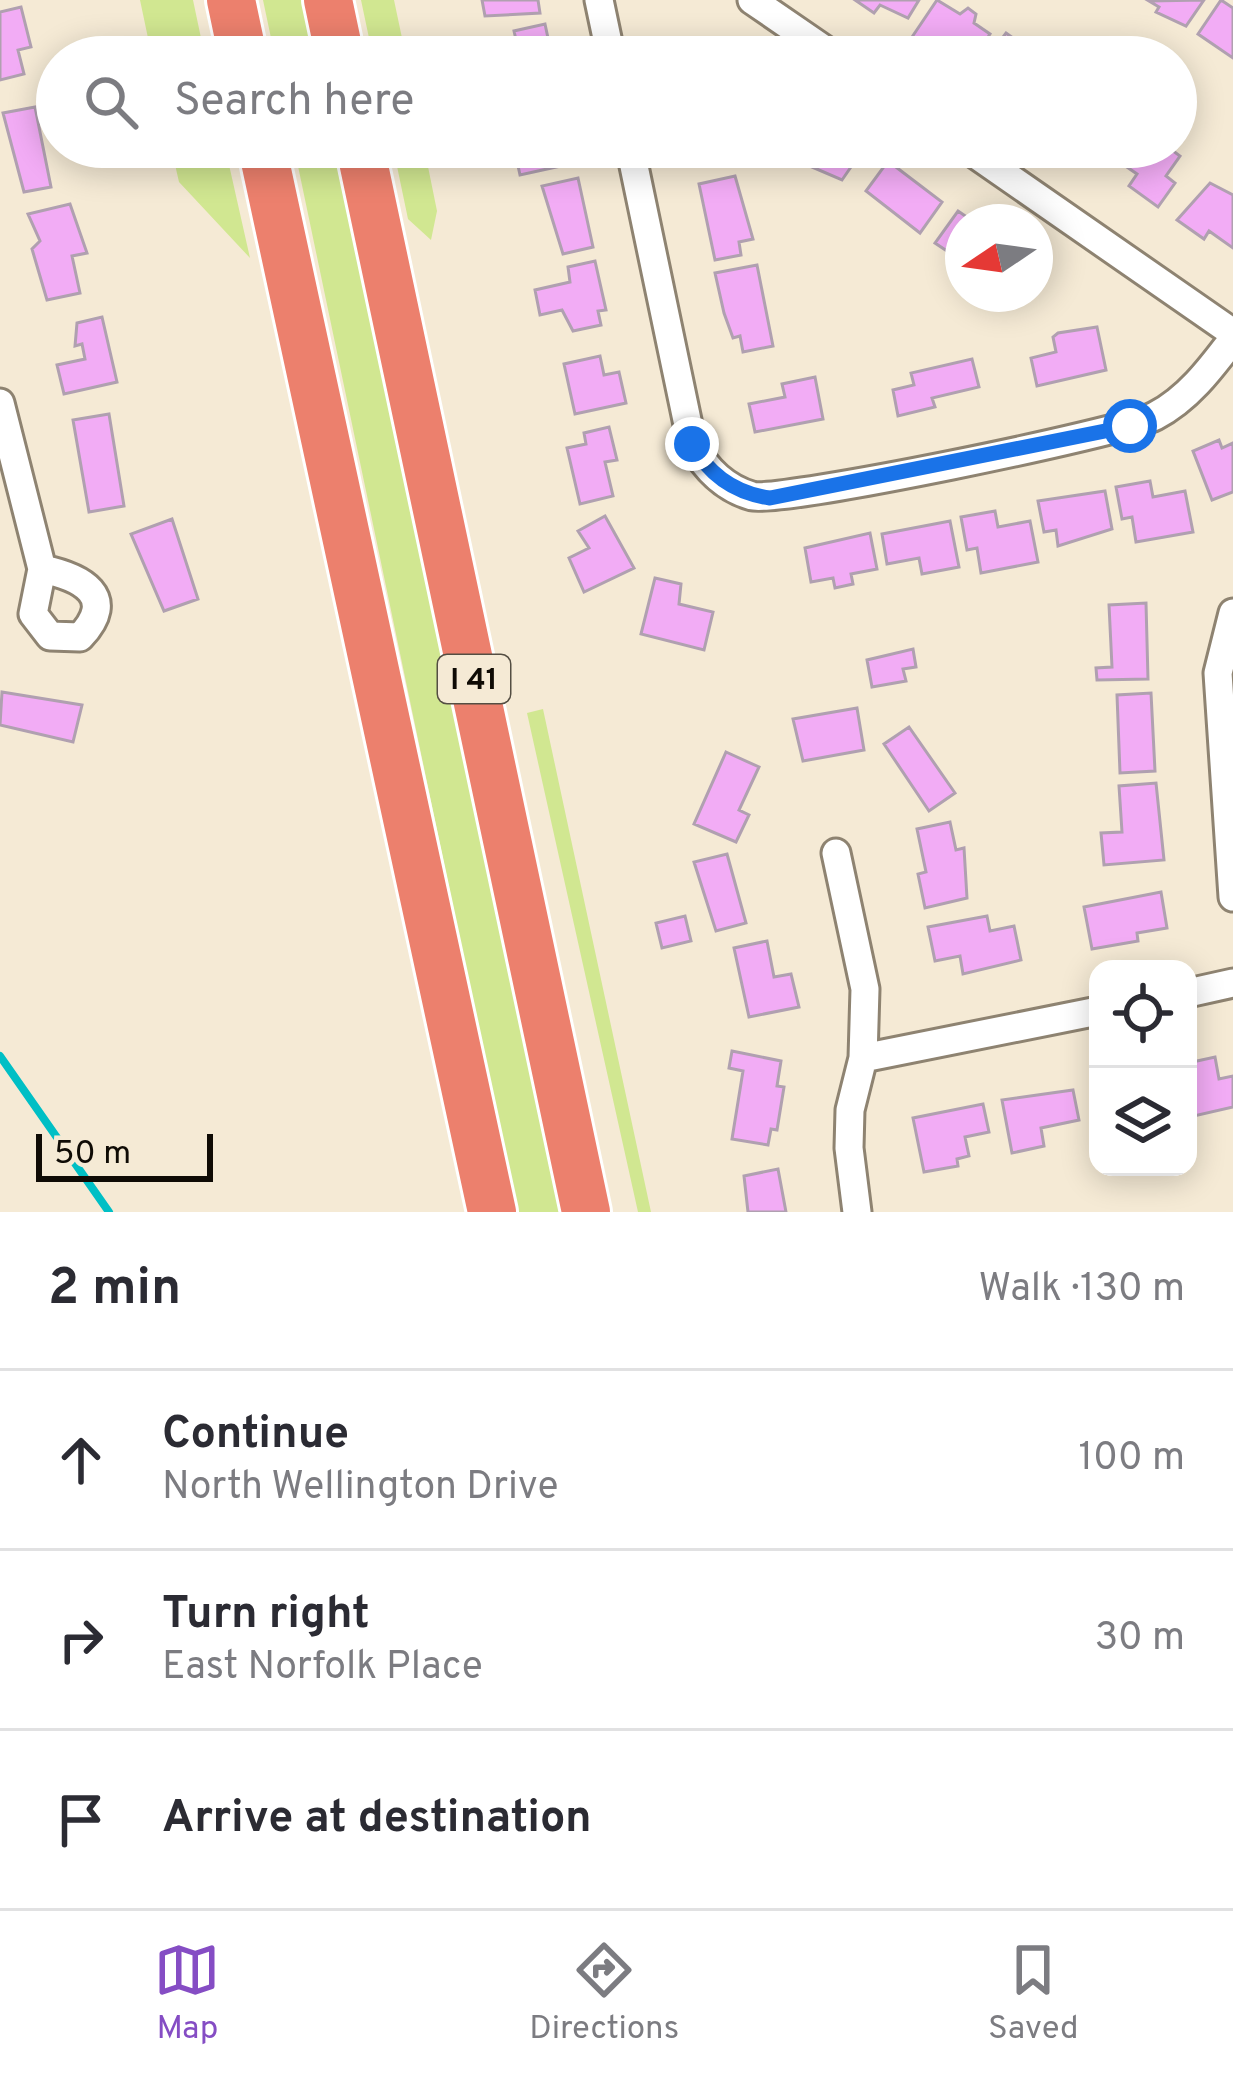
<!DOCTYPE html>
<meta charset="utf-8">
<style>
body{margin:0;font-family:Overpass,sans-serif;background:#f2f2f3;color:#2b2b33}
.controls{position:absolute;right:36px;bottom:36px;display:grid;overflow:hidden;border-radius:24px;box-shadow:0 6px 30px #0003}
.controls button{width:108px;height:108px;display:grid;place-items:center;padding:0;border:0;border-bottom:3px solid #e1e1e2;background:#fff;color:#2b2b33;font:60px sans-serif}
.compass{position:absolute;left:945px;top:204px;width:108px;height:108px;border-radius:50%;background:#fff;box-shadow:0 6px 30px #0003;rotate:257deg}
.scale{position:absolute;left:36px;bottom:30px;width:177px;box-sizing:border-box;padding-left:12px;border:6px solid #0f0b05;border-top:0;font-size:33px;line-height:42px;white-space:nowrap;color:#0f0b05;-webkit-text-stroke:9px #f5ead5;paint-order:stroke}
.stop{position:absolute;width:36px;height:36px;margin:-27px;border:9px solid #1a73e8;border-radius:50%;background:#fff}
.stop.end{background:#1a73e8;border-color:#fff;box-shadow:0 3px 12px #0008}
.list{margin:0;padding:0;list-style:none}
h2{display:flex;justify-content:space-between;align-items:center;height:156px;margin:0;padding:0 48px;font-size:51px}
h2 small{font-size:39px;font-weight:400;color:#7c7c81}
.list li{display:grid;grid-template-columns:78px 1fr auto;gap:36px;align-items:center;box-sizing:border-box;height:180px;padding:0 48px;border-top:3px solid #e1e1e2}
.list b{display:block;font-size:45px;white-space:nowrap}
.list p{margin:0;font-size:39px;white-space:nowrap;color:#7c7c81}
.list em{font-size:39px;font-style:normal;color:#7c7c81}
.icon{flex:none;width:66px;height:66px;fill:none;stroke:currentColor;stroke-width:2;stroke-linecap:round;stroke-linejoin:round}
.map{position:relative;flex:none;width:1233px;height:1212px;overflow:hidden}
.search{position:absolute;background:#fff;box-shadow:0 6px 30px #0003;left:36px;right:36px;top:36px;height:132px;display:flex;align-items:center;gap:30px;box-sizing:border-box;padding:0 42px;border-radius:66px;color:#7c7c81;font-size:45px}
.sheet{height:696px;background:#fff}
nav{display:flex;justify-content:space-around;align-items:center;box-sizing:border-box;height:168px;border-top:3px solid #e1e1e2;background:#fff;font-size:33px;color:#7c7c81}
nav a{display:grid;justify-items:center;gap:6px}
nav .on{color:#854dc4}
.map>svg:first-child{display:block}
.green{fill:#d1e791}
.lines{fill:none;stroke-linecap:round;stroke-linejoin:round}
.stream{stroke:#00bfc5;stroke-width:8}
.building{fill:#f2acf5;stroke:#b0a0b0;stroke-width:3}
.minor-casing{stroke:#8e8371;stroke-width:33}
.motorway-casing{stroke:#fff;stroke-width:54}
.minor{stroke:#fff;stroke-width:27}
.motorway{stroke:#ec806d;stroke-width:48}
.route{stroke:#1a73e8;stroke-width:15}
.labels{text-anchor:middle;stroke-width:12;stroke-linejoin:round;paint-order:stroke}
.shield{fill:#f5ead5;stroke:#544e43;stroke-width:3}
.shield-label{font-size:30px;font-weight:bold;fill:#0f0b05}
</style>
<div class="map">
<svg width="1233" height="1212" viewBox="0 0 1233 1212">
<rect width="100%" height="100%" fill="#f5ead5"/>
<!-- green -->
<path class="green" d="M 140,0 L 193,0 L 205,57 L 152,57 Z
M 263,0 L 302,0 L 314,57 L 275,57 Z
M 361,0 L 394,0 L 406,57 L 373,57 Z
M 171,147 L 225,147 L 250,258 L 179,182 Z
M 294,147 L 333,147 L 561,1212 L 517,1212 Z
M 393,147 L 424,147 L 437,211 L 431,240 L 408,219 Z
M 543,709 L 651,1212 L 638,1212 L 527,713 Z"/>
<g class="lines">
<!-- stream -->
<path class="stream" d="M 0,1056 L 109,1212"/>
</g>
<!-- building -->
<path class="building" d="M 482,0 L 538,0 L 540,13 L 485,16 Z
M 855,0 L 919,0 L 908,18 L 880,5 L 874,13 Z
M 937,0 L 960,14 L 968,8 L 976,14 L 974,23 L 990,34 L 975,57 L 961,57 L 938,41 L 929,53 L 910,40 Z
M 1204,0 L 1186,26 L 1156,12 L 1159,7 L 1149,1 Z
M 1221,0 L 1233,8 L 1233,58 L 1198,34 Z
M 21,7 L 31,47 L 18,50 L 24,74 L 0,80 L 0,12 Z
M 545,24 L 552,57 L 520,57 L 514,31 Z
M 1006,33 L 1039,57 L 988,57 Z
M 35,107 L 51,187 L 24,192 L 3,113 Z
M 514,147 L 561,147 L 565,165 L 520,175 Z
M 795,147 L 856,147 L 862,151 L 842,180 L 812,167 L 816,161 Z
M 1117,147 L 1168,147 L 1180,156 L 1166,176 L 1175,183 L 1158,207 L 1129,186 L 1137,174 L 1111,156 Z
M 888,161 L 942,202 L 920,233 L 866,191 Z
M 735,176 L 753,239 L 739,242 L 741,255 L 715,260 L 699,184 Z
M 578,178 L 593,247 L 563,254 L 542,186 Z
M 1210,183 L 1233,195 L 1233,248 L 1209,231 L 1204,239 L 1177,220 Z
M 70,204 L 87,253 L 72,256 L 80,293 L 47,300 L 32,249 L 40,241 L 28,214 Z
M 958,211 L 974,222 L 963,222 L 963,278 L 949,268 L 956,257 L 935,243 Z
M 595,261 L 606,310 L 598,311 L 601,325 L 573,331 L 562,310 L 540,315 L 535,290 L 570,282 L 568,267 Z
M 757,265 L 773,346 L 743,352 L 740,336 L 733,338 L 724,313 L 715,273 Z
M 102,317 L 117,382 L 64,394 L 57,365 L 85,359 L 82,344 L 75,346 L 77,323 Z
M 1097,327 L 1106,370 L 1037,386 L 1031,358 L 1056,352 L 1053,337 L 1058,333 Z
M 600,356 L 604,375 L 619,372 L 626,403 L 575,414 L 564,364 Z
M 972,359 L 979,387 L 932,398 L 935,407 L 898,416 L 893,390 L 914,385 L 911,373 Z
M 815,377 L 823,419 L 755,432 L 749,404 L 785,397 L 782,384 Z
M 109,414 L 124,506 L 89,512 L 73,420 Z
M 609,427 L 617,460 L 605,462 L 613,496 L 580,504 L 567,448 L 586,444 L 584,433 Z
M 1219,440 L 1222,448 L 1233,443 L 1233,492 L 1212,500 L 1193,451 Z
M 1150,481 L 1153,497 L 1185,491 L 1193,532 L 1136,542 L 1132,517 L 1122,519 L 1116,487 Z
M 1105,491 L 1112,529 L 1058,546 L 1056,530 L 1044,532 L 1038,501 Z
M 995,511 L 998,527 L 1030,521 L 1038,562 L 981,573 L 977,548 L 967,550 L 961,517 Z
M 605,516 L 634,568 L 584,592 L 569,558 L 589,548 L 578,531 Z
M 172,519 L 198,599 L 164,611 L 131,534 Z
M 950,521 L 959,567 L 922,574 L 919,558 L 887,564 L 882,534 Z
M 870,533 L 877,569 L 851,574 L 853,584 L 835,588 L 833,578 L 811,582 L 805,548 Z
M 655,578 L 681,584 L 679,604 L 713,612 L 704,650 L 641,634 Z
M 1146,603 L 1148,679 L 1097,680 L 1096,668 L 1112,667 L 1109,605 Z
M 913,649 L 916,667 L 903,669 L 906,681 L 872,687 L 867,660 Z
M 2,692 L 82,705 L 73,742 L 0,725 Z
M 1151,693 L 1155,771 L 1120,773 L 1117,695 Z
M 857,708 L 864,750 L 803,761 L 793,719 Z
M 909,727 L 955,793 L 929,811 L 884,744 Z
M 726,752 L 759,767 L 739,810 L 749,815 L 736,842 L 694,824 Z
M 1156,783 L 1164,860 L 1104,865 L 1101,833 L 1122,832 L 1119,786 Z
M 950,822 L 956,850 L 964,848 L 967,898 L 925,908 L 918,874 L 926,872 L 917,829 Z
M 727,854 L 746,923 L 716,931 L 694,862 Z
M 1161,892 L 1167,928 L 1137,933 L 1138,941 L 1092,949 L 1084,907 Z
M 685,916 L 691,941 L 662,948 L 656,923 Z
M 987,916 L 990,931 L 1014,926 L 1021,960 L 963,974 L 960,956 L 935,961 L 928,927 Z
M 767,941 L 774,977 L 791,974 L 799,1007 L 749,1017 L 734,948 Z
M 732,1051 L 781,1061 L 777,1086 L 784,1087 L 777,1130 L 771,1129 L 768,1145 L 732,1139 L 743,1071 L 729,1068 Z
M 1215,1057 L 1219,1079 L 1233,1076 L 1233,1107 L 1194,1116 L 1188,1063 Z
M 1073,1090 L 1079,1120 L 1041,1128 L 1044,1146 L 1012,1153 L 1002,1100 Z
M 983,1104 L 989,1132 L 965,1137 L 969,1156 L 957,1159 L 958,1166 L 924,1172 L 913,1118 Z
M 778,1169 L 786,1212 L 748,1212 L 744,1176 Z"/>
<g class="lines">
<defs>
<path id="minor" d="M 599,0 L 611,57
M 752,0 L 835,57
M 630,147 L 692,444 C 705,468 724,488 752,496 C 781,503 1122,433 1155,416 C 1188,399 1211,368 1233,339
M 965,147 L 1233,333
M 0,403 L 42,569 L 33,614 L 50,636 L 80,637 C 119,596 81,577 42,569
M 1233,613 L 1218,673 L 1233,897
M 836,853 L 865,989 L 863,1058 L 850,1110 L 849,1148 L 857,1212
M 1188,993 L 1233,983
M 863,1058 L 1098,1011"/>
<path id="motorway" d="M 231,0 L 243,57
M 328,0 L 340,57
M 262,147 L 492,1212
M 360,147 L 586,1212"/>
</defs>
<!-- minor casing -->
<use href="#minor" class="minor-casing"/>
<!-- motorway casing -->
<use href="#motorway" class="motorway-casing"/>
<!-- minor -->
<use href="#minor" class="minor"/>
<!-- motorway -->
<use href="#motorway" class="motorway"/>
</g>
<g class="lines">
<!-- route -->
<path class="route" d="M 692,444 C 709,475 734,493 770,498 L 1130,426"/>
</g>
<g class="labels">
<!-- shield labels -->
<rect class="shield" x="438" y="655" width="72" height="48" rx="9"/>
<g class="shield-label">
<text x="474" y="689">I 41</text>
</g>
</g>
</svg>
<div class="controls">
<button><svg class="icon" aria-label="locate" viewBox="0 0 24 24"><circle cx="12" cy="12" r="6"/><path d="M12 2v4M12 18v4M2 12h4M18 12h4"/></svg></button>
<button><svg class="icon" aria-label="layers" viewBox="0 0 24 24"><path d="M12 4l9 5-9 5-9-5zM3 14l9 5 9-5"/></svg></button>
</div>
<svg class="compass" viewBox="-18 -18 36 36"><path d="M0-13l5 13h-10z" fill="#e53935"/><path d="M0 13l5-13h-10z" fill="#7c7c81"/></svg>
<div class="scale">50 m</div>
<div class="stop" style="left:1130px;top:426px"></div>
<div class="stop end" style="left:692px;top:444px"></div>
<div class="search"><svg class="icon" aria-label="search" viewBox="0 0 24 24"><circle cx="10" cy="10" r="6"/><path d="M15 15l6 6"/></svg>Search here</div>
</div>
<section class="sheet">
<h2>2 min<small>Walk · 130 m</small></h2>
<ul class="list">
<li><svg class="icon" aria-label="ahead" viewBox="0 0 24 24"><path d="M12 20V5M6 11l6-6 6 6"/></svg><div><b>Continue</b><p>North Wellington Drive</p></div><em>100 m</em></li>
<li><svg class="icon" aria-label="right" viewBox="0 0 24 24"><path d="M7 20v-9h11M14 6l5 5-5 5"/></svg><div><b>Turn right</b><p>East Norfolk Place</p></div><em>30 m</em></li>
<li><svg class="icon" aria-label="arrive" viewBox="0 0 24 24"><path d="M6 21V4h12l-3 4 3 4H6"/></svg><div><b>Arrive at destination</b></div></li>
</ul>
</section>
<nav>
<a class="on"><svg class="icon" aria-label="map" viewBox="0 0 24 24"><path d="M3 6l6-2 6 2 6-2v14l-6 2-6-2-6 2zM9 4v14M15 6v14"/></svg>Map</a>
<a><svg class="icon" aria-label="directions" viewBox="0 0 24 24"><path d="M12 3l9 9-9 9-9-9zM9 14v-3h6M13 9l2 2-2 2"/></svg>Directions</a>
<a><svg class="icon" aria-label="saved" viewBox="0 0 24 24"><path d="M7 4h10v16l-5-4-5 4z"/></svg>Saved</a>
</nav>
